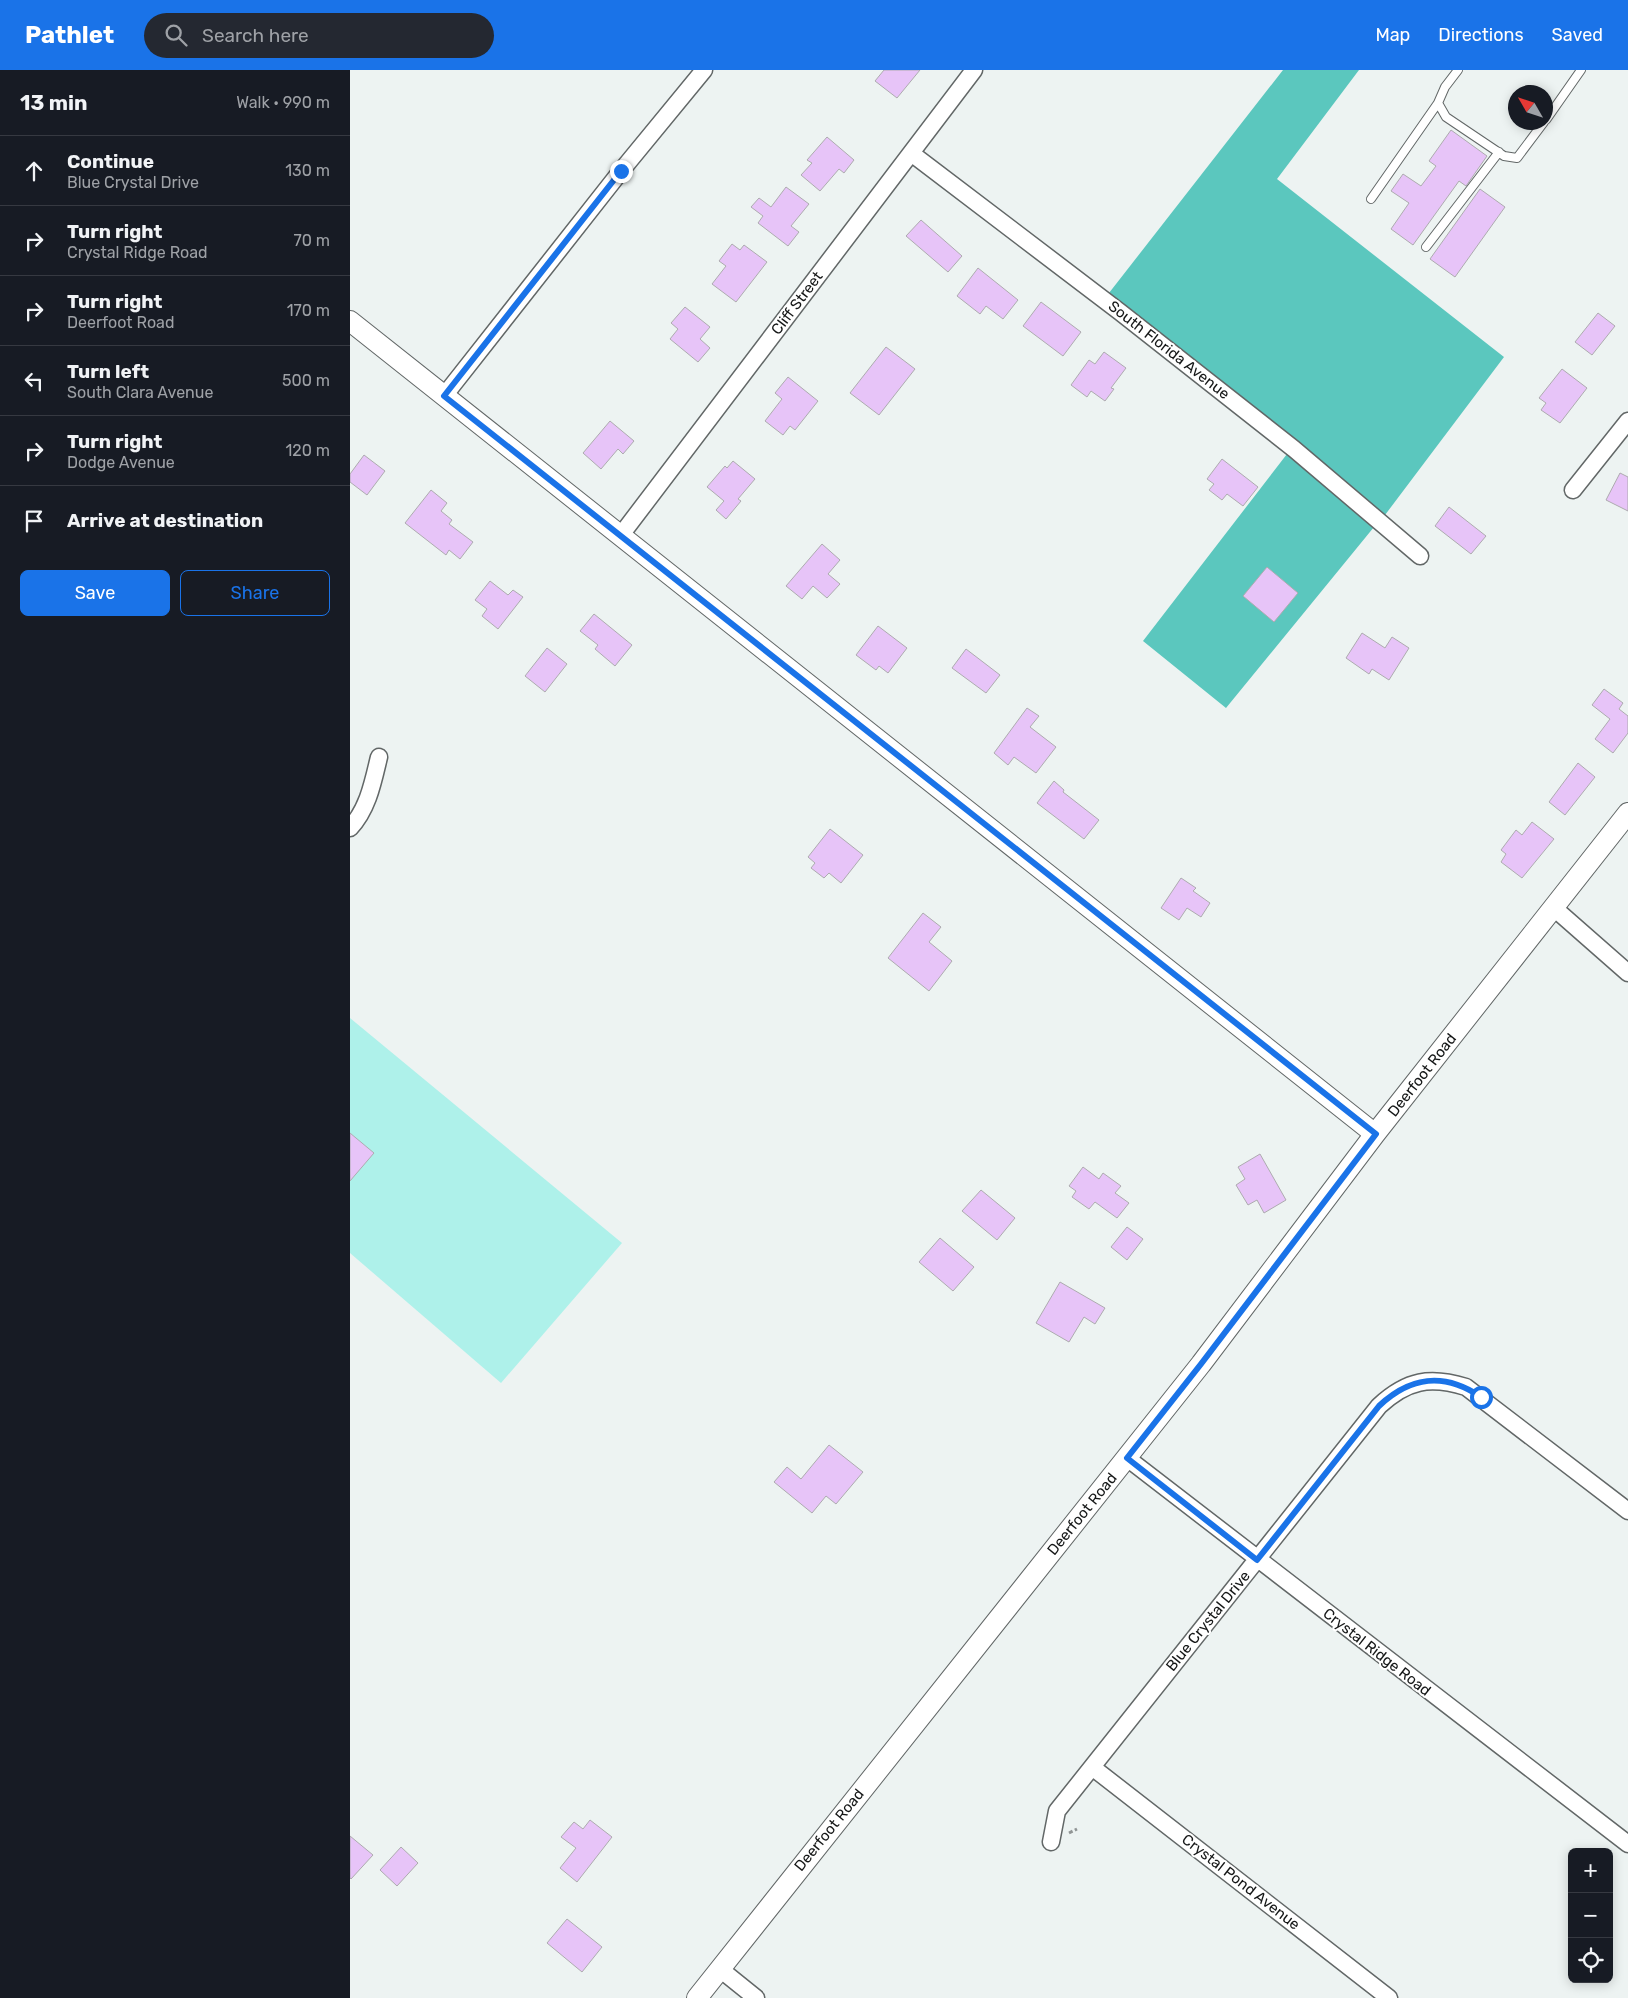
<!DOCTYPE html>
<meta charset="utf-8">
<style>
body{margin:0;font-family:Rubik,sans-serif;background:#242831;color:#f1f3f6}
.controls{position:absolute;right:15px;bottom:15px;display:grid;overflow:hidden;border-radius:8px;box-shadow:0 2px 12px #0003}
.controls button{width:45px;height:45px;display:grid;place-items:center;padding:0;border:0;border-bottom:1px solid #363941;background:#171b24;color:#f1f3f6;font:25px sans-serif}
.compass{position:absolute;left:1158px;top:15px;width:45px;height:45px;border-radius:50%;background:#171b24;box-shadow:0 2px 12px #0003;rotate:309deg}
.stop{position:absolute;width:15px;height:15px;margin:-11px;border:4px solid #1a73e8;border-radius:50%;background:#fff}
.stop.end{background:#1a73e8;border-color:#fff;box-shadow:0 1px 5px #0008}
.list{margin:0;padding:0;list-style:none}
h2{display:flex;justify-content:space-between;align-items:center;height:65px;margin:0;padding:0 20px;font-size:21px}
h2 small{font-size:16px;font-weight:400;color:#9ea1a6}
.list li{display:grid;grid-template-columns:32px 1fr auto;gap:15px;align-items:center;box-sizing:border-box;height:70px;padding:0 20px;border-top:1px solid #363941}
.list b{display:block;font-size:19px;white-space:nowrap}
.list p{margin:0;font-size:16px;white-space:nowrap;color:#9ea1a6}
.list em{font-size:16px;font-style:normal;color:#9ea1a6}
.actions{display:flex;gap:10px;padding:15px 20px}
.actions a{flex:1;padding:11px 0;border:1px solid #1a73e8;border-radius:8px;text-align:center;font-size:18px;color:#1a73e8}
.actions .main{background:#1a73e8;color:#fff}
.icon{flex:none;width:28px;height:28px;fill:none;stroke:currentColor;stroke-width:2;stroke-linecap:round;stroke-linejoin:round}
.map{position:relative;flex:none;width:1278px;height:1928px;overflow:hidden}
header{display:flex;align-items:center;gap:30px;box-sizing:border-box;height:70px;padding:0 25px;background:#1a73e8;color:#fff}
header strong{font-size:24px}
nav{display:flex;gap:28px;margin-inline-start:auto;font-size:18px}
.search{width:350px;height:45px;background:#242831;display:flex;align-items:center;gap:12px;box-sizing:border-box;padding:0 18px;border-radius:28px;color:#9ea1a6;font-size:19px}
main{display:flex}
aside{flex:1;background:#171b24}
.map>svg:first-child{display:block}
.green{fill:#aef1ea}
.forest{fill:#5bc7be}
.building{fill:#e7c4f8;stroke:#adabaf}
.lines{fill:none;stroke-linecap:round;stroke-linejoin:round}
.service-casing{stroke:#626767;stroke-width:10}
.minor-casing{stroke:#626767;stroke-width:19}
.tertiary-casing{stroke:#626767;stroke-width:22}
.path{stroke:#919595;stroke-width:3;stroke-dasharray:4 2.5;stroke-linecap:butt}
.service{stroke:#fff;stroke-width:8}
.minor{stroke:#fff;stroke-width:16}
.tertiary{stroke:#fff;stroke-width:20}
.route{stroke:#1a73e8;stroke-width:6}
.labels{text-anchor:middle;stroke-width:4;stroke-linejoin:round;paint-order:stroke}
.street-label{font-size:15px;fill:#151717;stroke:#fff}
</style>
<header>
<strong>Pathlet</strong>
<div class="search"><svg class="icon" aria-label="search" viewBox="0 0 24 24"><circle cx="10" cy="10" r="6"/><path d="M15 15l6 6"/></svg>Search here</div>
<nav><a>Map</a><a>Directions</a><a>Saved</a></nav>
</header>
<main>
<aside>
<h2>13 min<small>Walk · 990 m</small></h2>
<ul class="list">
<li><svg class="icon" aria-label="ahead" viewBox="0 0 24 24"><path d="M12 20V5M6 11l6-6 6 6"/></svg><div><b>Continue</b><p>Blue Crystal Drive</p></div><em>130 m</em></li>
<li><svg class="icon" aria-label="right" viewBox="0 0 24 24"><path d="M7 20v-9h11M14 6l5 5-5 5"/></svg><div><b>Turn right</b><p>Crystal Ridge Road</p></div><em>70 m</em></li>
<li><svg class="icon" aria-label="right" viewBox="0 0 24 24"><path d="M7 20v-9h11M14 6l5 5-5 5"/></svg><div><b>Turn right</b><p>Deerfoot Road</p></div><em>170 m</em></li>
<li><svg class="icon" aria-label="left" viewBox="0 0 24 24"><path d="M17 20v-9H6M10 6l-5 5 5 5"/></svg><div><b>Turn left</b><p>South Clara Avenue</p></div><em>500 m</em></li>
<li><svg class="icon" aria-label="right" viewBox="0 0 24 24"><path d="M7 20v-9h11M14 6l5 5-5 5"/></svg><div><b>Turn right</b><p>Dodge Avenue</p></div><em>120 m</em></li>
<li><svg class="icon" aria-label="arrive" viewBox="0 0 24 24"><path d="M6 21V4h12l-3 4 3 4H6"/></svg><div><b>Arrive at destination</b></div></li>
</ul>
<div class="actions"><a class="main">Save</a><a>Share</a></div>
</aside>
<div class="map">
<svg width="1278" height="1928" viewBox="0 0 1278 1928">
<rect width="100%" height="100%" fill="#edf3f2"/>
<!-- green -->
<path class="green" d="M 0,948 L 272,1173 L 151,1313 L 0,1183 Z"/>
<!-- forest -->
<path class="forest" d="M 933,0 L 1009,0 L 927,109 L 1154,287 L 1035,445 L 949,372 L 759,223 Z
M 937,384 L 1024,457 L 876,638 L 793,571 Z"/>
<!-- building -->
<path class="building" d="M 534,0 L 570,0 L 547,28 L 525,11 Z
M 1101,60 L 1137,86 L 1116,116 L 1109,111 L 1063,175 L 1041,159 L 1059,133 L 1041,121 L 1053,104 L 1071,116 L 1086,96 L 1079,91 Z
M 477,67 L 504,90 L 494,103 L 489,99 L 470,121 L 451,105 L 462,93 L 457,90 Z
M 436,117 L 459,134 L 441,156 L 449,162 L 438,176 L 408,153 L 413,146 L 401,137 L 409,128 L 421,137 Z
M 1130,119 L 1155,137 L 1105,207 L 1080,189 Z
M 571,150 L 612,186 L 598,202 L 556,166 Z
M 382,174 L 390,180 L 394,175 L 417,192 L 386,232 L 362,214 L 376,196 L 369,191 Z
M 628,198 L 668,230 L 653,249 L 636,236 L 630,244 L 607,226 Z
M 691,232 L 731,262 L 713,286 L 673,256 Z
M 335,237 L 360,257 L 350,269 L 360,278 L 348,292 L 320,269 L 328,259 L 321,253 Z
M 1248,243 L 1265,256 L 1242,285 L 1225,272 Z
M 536,277 L 565,299 L 529,345 L 500,323 Z
M 754,282 L 776,298 L 761,318 L 764,319 L 755,331 L 741,321 L 737,327 L 721,315 L 739,290 L 745,294 Z
M 1212,299 L 1237,318 L 1210,353 L 1191,340 L 1196,333 L 1189,328 Z
M 438,307 L 468,331 L 445,360 L 440,356 L 433,365 L 415,351 L 432,329 L 425,323 Z
M 260,351 L 284,371 L 273,384 L 268,379 L 251,399 L 233,383 Z
M 14,385 L 35,401 L 17,425 L 0,412 L 0,404 Z
M 872,389 L 908,417 L 893,436 L 877,424 L 872,430 L 859,420 L 864,414 L 857,409 Z
M 383,391 L 405,409 L 388,429 L 391,431 L 376,449 L 366,440 L 374,431 L 357,417 L 375,396 L 377,398 Z
M 1270,403 L 1278,407 L 1278,441 L 1256,430 Z
M 81,420 L 97,433 L 91,441 L 102,450 L 99,454 L 123,472 L 110,489 L 99,480 L 96,485 L 55,453 Z
M 1099,437 L 1136,466 L 1121,484 L 1085,456 Z
M 472,474 L 490,490 L 478,504 L 490,514 L 477,528 L 463,516 L 452,529 L 436,516 Z
M 917,497 L 948,523 L 924,552 L 893,526 Z
M 140,511 L 158,525 L 163,520 L 173,527 L 148,559 L 132,546 L 137,539 L 125,530 Z
M 244,544 L 282,575 L 265,596 L 245,579 L 248,575 L 230,561 Z
M 528,556 L 557,578 L 538,603 L 529,596 L 526,600 L 506,585 Z
M 1012,563 L 1035,578 L 1042,567 L 1059,578 L 1039,610 L 1022,599 L 1019,604 L 996,588 Z
M 197,578 L 217,594 L 195,622 L 175,606 Z
M 616,579 L 650,605 L 636,623 L 602,598 Z
M 1254,619 L 1273,633 L 1269,639 L 1278,646 L 1278,663 L 1263,683 L 1245,669 L 1260,649 L 1242,635 Z
M 677,638 L 689,646 L 680,657 L 706,677 L 686,703 L 664,687 L 658,695 L 644,683 Z
M 1228,693 L 1245,707 L 1215,745 L 1199,732 Z
M 704,711 L 714,720 L 713,722 L 749,750 L 734,769 L 687,733 Z
M 1182,752 L 1204,769 L 1172,808 L 1151,792 L 1156,784 L 1151,780 L 1166,760 L 1172,765 Z
M 480,759 L 513,785 L 491,813 L 479,803 L 474,808 L 461,798 L 465,793 L 458,787 Z
M 831,808 L 846,818 L 843,821 L 860,833 L 851,847 L 837,838 L 829,850 L 811,838 Z
M 573,843 L 591,857 L 579,872 L 602,891 L 579,921 L 538,888 Z
M 0,1063 L 24,1083 L 0,1111 Z
M 910,1084 L 936,1130 L 914,1143 L 907,1130 L 898,1135 L 886,1115 L 895,1109 L 888,1097 Z
M 733,1097 L 749,1109 L 753,1103 L 771,1116 L 765,1123 L 779,1133 L 767,1148 L 745,1132 L 739,1139 L 722,1127 L 726,1121 L 719,1116 Z
M 631,1120 L 665,1148 L 647,1170 L 612,1141 Z
M 777,1157 L 793,1169 L 777,1190 L 761,1177 Z
M 590,1168 L 624,1197 L 603,1221 L 569,1192 Z
M 710,1212 L 755,1238 L 745,1254 L 734,1247 L 719,1272 L 686,1253 Z
M 479,1375 L 513,1402 L 486,1434 L 476,1426 L 462,1443 L 424,1412 L 437,1397 L 451,1409 Z
M 240,1750 L 262,1767 L 227,1812 L 210,1798 L 226,1778 L 211,1767 L 224,1752 L 233,1759 Z
M 0,1766 L 23,1785 L 1,1809 L 0,1808 Z
M 51,1777 L 68,1793 L 47,1816 L 30,1800 Z
M 217,1849 L 252,1877 L 232,1902 L 197,1873 Z"/>
<g class="lines">
<defs>
<path id="service" d="M 1108,0 L 1095,17 L 1088,33 L 1096,47 L 1154,86 L 1167,88 L 1194,52
M 1196,50 L 1231,0
M 1021,129 L 1088,33
M 1076,177 L 1149,82"/>
<path id="minor" d="M 561,83 L 770,242 L 944,379 L 1070,486
M 94,326 L 271,101 L 354,0
M 1223,420 L 1278,351
M 271,465 L 624,0
M 0,758 C 18,739 23,712 29,687
M 1204,838 L 1278,903
M 777,1388 L 1278,1774
M 742,1697 L 1039,1928
M 701,1772 L 707,1741 L 1029,1336 C 1057,1310 1080,1306 1116,1317 L 1278,1441
M 370,1899 L 406,1928"/>
<path id="tertiary" d="M 0,251 L 1025,1064
M 347,1928 L 851,1294 L 1025,1064 L 1278,743"/>
</defs>
<!-- service casing -->
<use href="#service" class="service-casing"/>
<!-- minor casing -->
<use href="#minor" class="minor-casing"/>
<!-- tertiary casing -->
<use href="#tertiary" class="tertiary-casing"/>
<!-- path -->
<path class="path" d="M 719,1763 L 727,1759"/>
<!-- service -->
<use href="#service" class="service"/>
<!-- minor -->
<use href="#minor" class="minor"/>
<!-- tertiary -->
<use href="#tertiary" class="tertiary"/>
</g>
<g class="lines">
<!-- route -->
<path class="route" d="M 271,101 L 94,326 L 1026,1064 L 851,1294 L 777,1388 L 907,1490 L 1029,1336 C 1061,1306 1094,1302 1131,1327"/>
</g>
<g class="labels">
<!-- street labels -->
<g class="street-label">
<text transform="translate(447 233) rotate(-53)" y="5">Cliff Street</text>
<text transform="translate(819 280) rotate(38)" y="5">South Florida Avenue</text>
<text transform="translate(1072 1005) rotate(-52)" y="5">Deerfoot Road</text>
<text transform="translate(732 1444) rotate(-51)" y="5">Deerfoot Road</text>
<text transform="translate(858 1551) rotate(-51)" y="5">Blue Crystal Drive</text>
<text transform="translate(1027 1582) rotate(38)" y="5">Crystal Ridge Road</text>
<text transform="translate(479 1760) rotate(-51)" y="5">Deerfoot Road</text>
<text transform="translate(891 1812) rotate(38)" y="5">Crystal Pond Avenue</text>
</g>
</g>
</svg>
<div class="controls">
<button>+</button>
<button>−</button>
<button><svg class="icon" aria-label="locate" viewBox="0 0 24 24"><circle cx="12" cy="12" r="6"/><path d="M12 2v4M12 18v4M2 12h4M18 12h4"/></svg></button>
</div>
<svg class="compass" viewBox="-18 -18 36 36"><path d="M0-13l5 13h-10z" fill="#e53935"/><path d="M0 13l5-13h-10z" fill="#9ea1a6"/></svg>
<div class="stop" style="left:1131px;top:1327px"></div>
<div class="stop end" style="left:271px;top:101px"></div>
</div>
</main>
